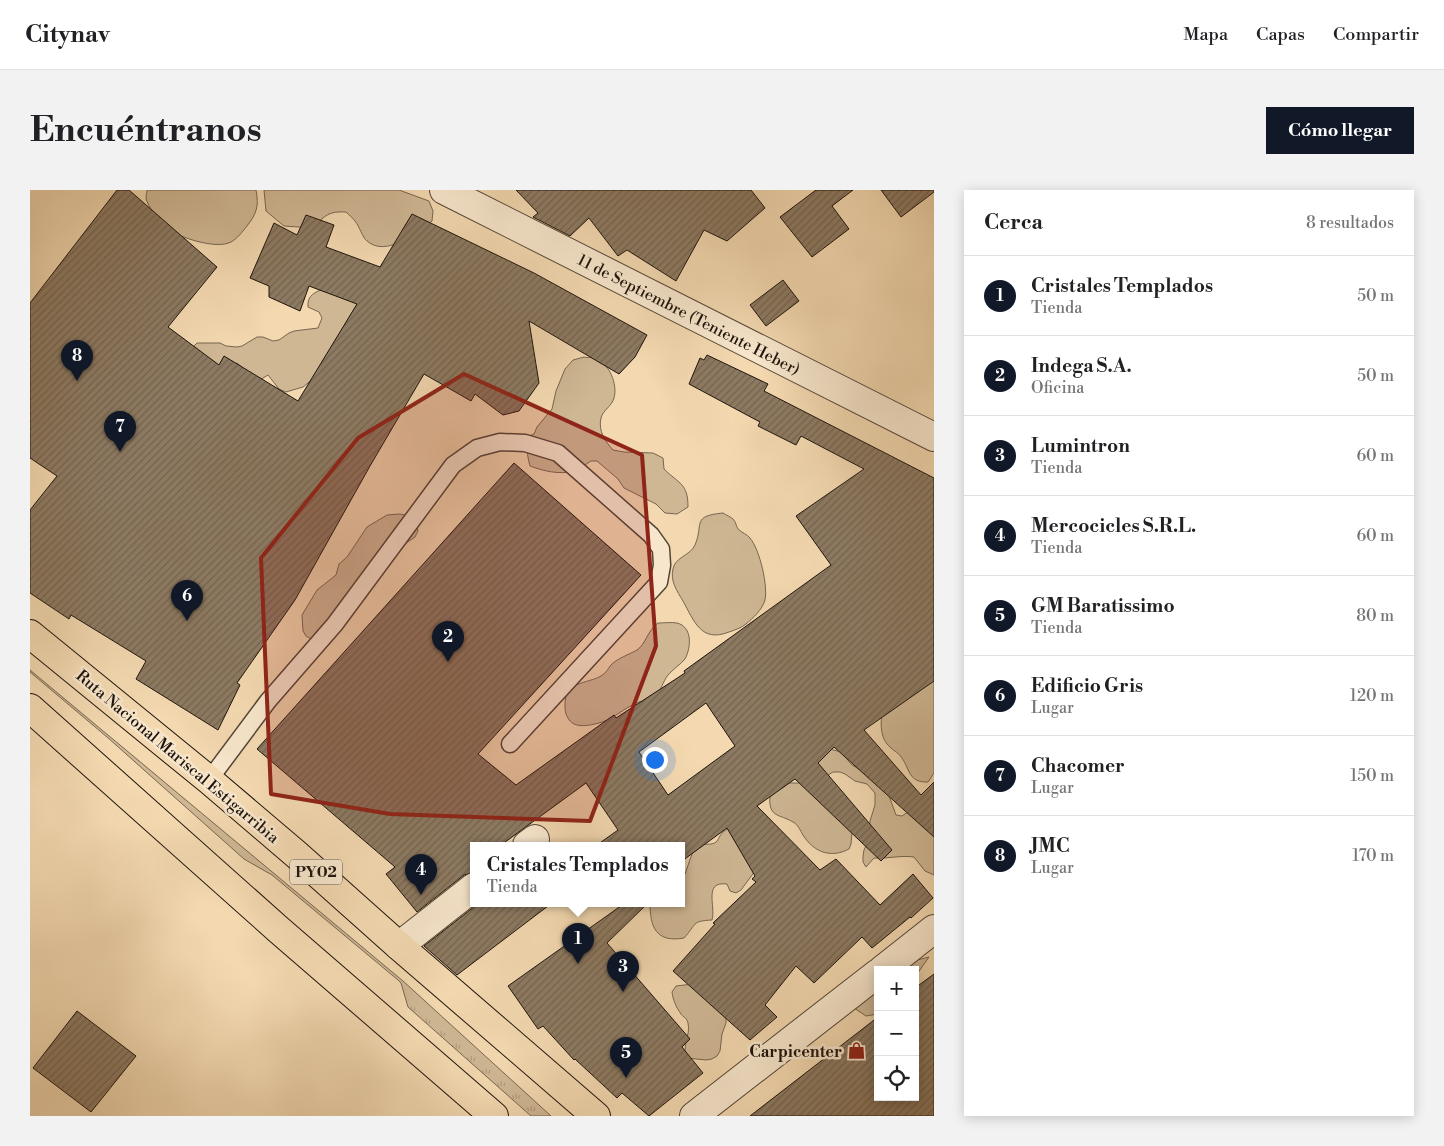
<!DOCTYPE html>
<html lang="es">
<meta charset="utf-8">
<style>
body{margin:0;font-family:"Libre Bodoni",serif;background:#f2f2f2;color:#202124}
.controls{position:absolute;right:15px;bottom:15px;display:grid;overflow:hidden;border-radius:0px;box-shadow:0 2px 12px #0003}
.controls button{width:45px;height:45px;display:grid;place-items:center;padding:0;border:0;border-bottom:1px solid #e0e0e0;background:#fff;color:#202124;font:25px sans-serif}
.you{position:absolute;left:624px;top:569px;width:18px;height:18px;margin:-12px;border:4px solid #fff;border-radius:50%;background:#1a73e8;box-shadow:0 0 0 8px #1a73e833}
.badge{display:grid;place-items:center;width:32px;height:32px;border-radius:50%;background:#111827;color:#fff;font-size:16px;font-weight:700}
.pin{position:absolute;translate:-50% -41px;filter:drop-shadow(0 1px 2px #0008)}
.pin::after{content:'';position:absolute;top:26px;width:18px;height:15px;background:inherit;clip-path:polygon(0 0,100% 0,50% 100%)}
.popup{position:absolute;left:440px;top:652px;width:215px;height:65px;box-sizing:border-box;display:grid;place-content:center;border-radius:0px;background:#fff;filter:drop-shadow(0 1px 4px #0005);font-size:16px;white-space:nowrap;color:#757577}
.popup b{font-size:19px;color:#202124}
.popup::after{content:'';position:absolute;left:50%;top:100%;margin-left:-10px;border:10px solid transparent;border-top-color:#fff}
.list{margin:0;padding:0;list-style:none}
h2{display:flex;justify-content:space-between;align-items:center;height:65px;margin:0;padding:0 20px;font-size:21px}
h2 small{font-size:16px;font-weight:400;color:#757577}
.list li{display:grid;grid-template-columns:32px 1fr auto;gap:15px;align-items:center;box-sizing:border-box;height:80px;padding:0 20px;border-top:1px solid #e0e0e0}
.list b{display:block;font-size:19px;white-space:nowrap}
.list p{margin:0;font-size:16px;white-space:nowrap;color:#757577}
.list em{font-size:16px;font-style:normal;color:#757577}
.icon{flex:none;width:28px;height:28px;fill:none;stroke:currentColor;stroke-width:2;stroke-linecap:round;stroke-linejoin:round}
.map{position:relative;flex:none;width:904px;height:926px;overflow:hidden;border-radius:0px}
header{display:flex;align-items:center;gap:30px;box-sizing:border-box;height:70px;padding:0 25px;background:#fff;border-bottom:1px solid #e0e0e0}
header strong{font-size:24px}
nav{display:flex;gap:28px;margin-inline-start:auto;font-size:18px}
.intro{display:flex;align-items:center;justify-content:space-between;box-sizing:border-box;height:120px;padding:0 30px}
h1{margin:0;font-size:35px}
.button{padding:12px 22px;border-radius:0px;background:#111827;color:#fff;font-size:18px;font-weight:700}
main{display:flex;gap:30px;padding:0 30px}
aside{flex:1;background:#fff;border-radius:0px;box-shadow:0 2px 12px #0003}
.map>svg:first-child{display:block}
.grass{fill:url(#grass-tufts);stroke:#766650}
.park{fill:#cfb794;stroke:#766650}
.building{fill:url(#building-hatch);stroke:#1e140d;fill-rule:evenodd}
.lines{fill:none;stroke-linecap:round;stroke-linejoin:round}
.lane-casing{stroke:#534536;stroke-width:19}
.street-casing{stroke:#534536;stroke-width:30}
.highway-casing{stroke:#1e140d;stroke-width:30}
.lane{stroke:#f7e6cc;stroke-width:16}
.street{stroke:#f7e6cc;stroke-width:28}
.highway{stroke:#f3d8b0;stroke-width:28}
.marked{fill:#8f2418;fill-opacity:0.2;stroke:#8f2418;stroke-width:4;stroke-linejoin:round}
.labels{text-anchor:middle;stroke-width:5;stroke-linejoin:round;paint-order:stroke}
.shield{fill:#f7e6cc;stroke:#5f5346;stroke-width:1}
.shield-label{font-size:15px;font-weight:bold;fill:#1e140d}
.street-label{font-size:16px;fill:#1e140d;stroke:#f7e6cc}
.poi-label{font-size:16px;font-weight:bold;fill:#1e140d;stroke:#f7e6cc;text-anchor:end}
</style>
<header>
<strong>Citynav</strong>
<nav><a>Mapa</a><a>Capas</a><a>Compartir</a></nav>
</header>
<div class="intro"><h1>Encuéntranos</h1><a class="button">Cómo llegar</a></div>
<main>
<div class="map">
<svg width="904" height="926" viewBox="0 0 904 926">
<defs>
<pattern id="grass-tufts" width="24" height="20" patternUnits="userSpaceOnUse" patternTransform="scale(1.25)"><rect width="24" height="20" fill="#cfb794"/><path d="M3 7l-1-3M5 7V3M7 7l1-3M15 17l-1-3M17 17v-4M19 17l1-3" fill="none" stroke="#b19c7e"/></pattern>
<pattern id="building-hatch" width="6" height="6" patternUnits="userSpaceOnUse" patternTransform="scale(1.25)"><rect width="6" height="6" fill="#8d7a62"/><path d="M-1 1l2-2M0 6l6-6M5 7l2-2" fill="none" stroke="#73634f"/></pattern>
</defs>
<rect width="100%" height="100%" fill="#f3d8b0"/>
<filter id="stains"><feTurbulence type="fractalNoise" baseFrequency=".004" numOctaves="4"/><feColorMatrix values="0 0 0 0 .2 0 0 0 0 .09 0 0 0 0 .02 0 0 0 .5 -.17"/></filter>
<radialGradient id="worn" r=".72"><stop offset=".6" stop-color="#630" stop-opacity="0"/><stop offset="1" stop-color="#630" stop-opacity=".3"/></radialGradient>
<!-- grass -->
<path class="grass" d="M 0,480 L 373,791 L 521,926 L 501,926 L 378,817 L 371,793 L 368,790 L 242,685 L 214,669 L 77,547 L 0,482 Z"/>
<!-- park -->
<path class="park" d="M 117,0 L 226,0 C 229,16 227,23 217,36 C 213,41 207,49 201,52 C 186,60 147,47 135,37 C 129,32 117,15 116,8 C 116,5 117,2 117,0 Z
M 234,0 L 369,0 L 399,11 L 403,21 L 402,31 C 386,42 357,68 337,51 C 332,47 330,37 325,31 C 323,28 319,25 316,22 C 299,21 295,25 283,38 L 254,36 L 236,21 Z
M 296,98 L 331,113 L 291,181 L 278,193 L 273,197 L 256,202 L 249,199 L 238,185 L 228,191 L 207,173 L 201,176 L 193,184 L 163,157 L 167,153 L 190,153 L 196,156 L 207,157 L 212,156 L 227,147 L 233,147 L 243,151 L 249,150 L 259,143 L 264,141 L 288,138 L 292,128 L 289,122 L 278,117 C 277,105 285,102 296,98 Z
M 554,167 C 557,168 562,167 565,168 C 579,173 588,194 584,208 C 582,216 573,220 571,228 C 568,241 575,251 583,260 L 594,262 L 623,263 L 633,268 L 634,279 C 649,294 658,293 658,317 L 647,324 L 635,323 L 626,314 L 594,298 L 588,289 L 567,271 L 561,271 C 556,274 550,279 544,281 C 530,285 513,281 500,276 C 497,265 496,257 499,246 L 504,244 L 507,237 L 522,219 L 526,201 L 535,179 L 543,170 Z
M 693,323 C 696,325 701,327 703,329 C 706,332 706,336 708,339 C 712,343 717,344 720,348 C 730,360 738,396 735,410 C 732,420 723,428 716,434 C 711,438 705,440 699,442 C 671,453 664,431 653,411 C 647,401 640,391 643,379 C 645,367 660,366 665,355 C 674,334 661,326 693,323 Z
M 370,324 L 380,326 L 387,336 L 388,341 L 385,347 L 363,362 L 283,450 L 276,446 L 273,441 L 272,425 L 287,400 L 306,385 L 309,374 L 317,367 L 337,337 L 357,325 Z
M 628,433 C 634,433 641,432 647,433 C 663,437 661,458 655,469 C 650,475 643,479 638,485 C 633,491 631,502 624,507 C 620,510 614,511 609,512 C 593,518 582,531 565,534 C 556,536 543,538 538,528 C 535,523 535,520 535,514 C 535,491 557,494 571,486 C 577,482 577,480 581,475 C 586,469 600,464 607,460 C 616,454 617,441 628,433 Z
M 904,487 L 904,583 L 898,592 C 879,593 880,580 872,568 C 869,563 864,561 860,557 C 851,550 850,535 852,524 Z
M 800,559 L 811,562 L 822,575 L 832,581 L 858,603 L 866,625 L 872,626 L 882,619 L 904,634 L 904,685 L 895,681 L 884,667 C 871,665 857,669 844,668 L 836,677 L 833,672 L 833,666 L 834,660 L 839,649 L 840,631 L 845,615 L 845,603 L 837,594 L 825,591 L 815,584 L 810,582 L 803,582 L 798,585 L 792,586 L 788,575 L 788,569 Z
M 759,593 L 775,593 L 822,642 L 821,654 L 819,659 C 802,668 786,663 775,648 C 771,643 769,635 763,632 C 750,624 738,628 740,606 L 753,594 Z
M 698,639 L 725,681 L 711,700 L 706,703 L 700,701 L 697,694 C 673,691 686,716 682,730 C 661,731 667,734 654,748 C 626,753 620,737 620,713 L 652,713 L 652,687 L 655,684 L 663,661 L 671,654 C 695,656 683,646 698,639 Z
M 899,767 L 885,787 L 885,780 L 848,780 L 848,824 L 836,826 L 818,814 L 848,780 Z
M 663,794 L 696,822 L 696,833 L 692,844 L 690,861 L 687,866 L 682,869 L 676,870 L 657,868 C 651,856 661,845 658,833 C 657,828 653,827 651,824 C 646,817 643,810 642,802 L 646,796 Z"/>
<!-- building -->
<path class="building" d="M 87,0 L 99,0 L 187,77 L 138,137 L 189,175 L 194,166 L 268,211 L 327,114 L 279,96 L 270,121 L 239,107 L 239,96 L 220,88 L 244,33 L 267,45 L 276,25 L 304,35 L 296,57 L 350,77 L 382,24 L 504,83 L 617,145 L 605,167 L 589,184 L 499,131 L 509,193 L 489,221 L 473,225 L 445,204 L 441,211 L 394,184 L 340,276 L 265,410 L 207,493 L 210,495 L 188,540 L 106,489 L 116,471 L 41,425 L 39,429 L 0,403 L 0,320 L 27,286 L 0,268 L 0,113 Z
M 486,0 L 721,0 L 735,18 L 697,51 L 674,40 L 646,91 L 597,60 L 588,66 L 559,28 L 540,46 L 503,27 L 508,23 Z
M 786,0 L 823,0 L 802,16 L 819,39 L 782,67 L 750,27 Z
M 851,0 L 904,0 L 904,2 L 871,27 Z
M 753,90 L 769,111 L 736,136 L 720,115 Z
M 677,165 L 738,194 L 734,201 L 904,288 L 904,491 L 834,540 L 891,605 L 904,592 L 904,647 L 804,557 L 788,573 L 862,660 L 851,671 L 765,589 L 727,616 L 790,680 L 806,669 L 850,715 L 883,684 L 903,708 L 881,728 L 880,727 L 842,758 L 832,747 L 784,793 L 766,776 L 735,815 L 747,827 L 720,850 L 643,781 L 685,734 L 683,733 L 726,692 L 722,689 L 725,686 L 697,638 L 652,671 L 652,655 L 567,655 L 588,640 L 556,593 L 471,655 L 444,655 L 444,682 L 434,685 L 387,722 L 356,684 L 365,677 L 227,559 L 484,273 L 611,385 L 448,564 L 486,595 L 584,525 L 586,528 L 655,483 L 654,481 L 801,375 L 766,326 L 834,279 L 771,246 L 766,255 L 728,236 L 730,232 L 659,194 L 670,168 L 674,170 ZM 676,513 L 705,556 L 638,605 L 609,562 Z
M 449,713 L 522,713 L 427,785 L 394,756 Z
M 595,713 L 618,713 L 577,753 L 660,849 L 652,857 L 673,883 L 619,926 L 592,903 L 587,908 L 545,869 L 544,870 L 513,836 L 508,839 L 478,796 Z
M 904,784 L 904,926 L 720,926 L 848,827 L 848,907 L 885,907 L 885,798 Z
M 47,821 L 106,866 L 61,922 L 3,878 Z"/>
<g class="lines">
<defs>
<path id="lane" d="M 179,590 L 238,511 L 305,434 L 423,275 L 447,258 L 470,252 L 495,253 L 528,263 L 621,345 L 631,359 L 632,375 L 629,392 L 480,554"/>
<path id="street" d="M 414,0 L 904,247
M 497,655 L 505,649
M 369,756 L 444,697
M 852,780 L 904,739
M 664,926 L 848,783"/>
<path id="highway" d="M 0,444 L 179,590 L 267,665 L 369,756 L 566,926
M 0,518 L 249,740 L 464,926"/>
</defs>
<!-- lane casing -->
<use href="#lane" class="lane-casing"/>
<!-- street casing -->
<use href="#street" class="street-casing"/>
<!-- highway casing -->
<use href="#highway" class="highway-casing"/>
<!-- lane -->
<use href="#lane" class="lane"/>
<!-- street -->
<use href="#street" class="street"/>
<!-- highway -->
<use href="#highway" class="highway"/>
</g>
<!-- marked area -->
<path class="marked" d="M 434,184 L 612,265 L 626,456 L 560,631 L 360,624 L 241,604 L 231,368 L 328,248 Z"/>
<!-- icons -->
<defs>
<symbol id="shop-bare" viewBox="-9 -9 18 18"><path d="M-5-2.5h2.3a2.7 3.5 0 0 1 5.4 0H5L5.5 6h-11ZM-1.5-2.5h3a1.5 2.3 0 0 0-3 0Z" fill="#8f2418" stroke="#f7e6cc" stroke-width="2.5" paint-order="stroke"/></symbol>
</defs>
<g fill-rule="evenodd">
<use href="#shop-bare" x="814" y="848" width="25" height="25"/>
</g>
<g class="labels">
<!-- shield labels -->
<rect class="shield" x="260" y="669.5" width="52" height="25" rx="4"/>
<g class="shield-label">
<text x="286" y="687">PY02</text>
</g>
<!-- street labels -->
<g class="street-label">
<text transform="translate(659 124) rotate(27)" y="6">11 de Septiembre (Teniente Heber)</text>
<text transform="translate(148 566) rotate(40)" y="6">Ruta Nacional Mariscal Estigarribia</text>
</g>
<!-- poi labels -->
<g class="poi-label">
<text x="812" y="867">Carpicenter</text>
</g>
</g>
<rect width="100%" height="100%" filter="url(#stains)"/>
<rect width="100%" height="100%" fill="url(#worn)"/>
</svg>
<div class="controls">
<button>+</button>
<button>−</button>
<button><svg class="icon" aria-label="locate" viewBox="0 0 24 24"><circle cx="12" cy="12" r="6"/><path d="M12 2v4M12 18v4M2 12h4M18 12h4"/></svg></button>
</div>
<div class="you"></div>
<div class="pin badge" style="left:548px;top:774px">1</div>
<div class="popup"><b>Cristales Templados</b>Tienda</div>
<div class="pin badge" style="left:418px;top:472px">2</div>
<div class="pin badge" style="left:593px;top:802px">3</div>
<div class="pin badge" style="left:391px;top:705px">4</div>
<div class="pin badge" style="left:596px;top:888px">5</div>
<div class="pin badge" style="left:157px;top:431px">6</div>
<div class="pin badge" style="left:90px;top:262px">7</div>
<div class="pin badge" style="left:47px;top:191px">8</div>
</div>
<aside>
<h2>Cerca<small>8 resultados</small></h2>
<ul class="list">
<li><span class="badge">1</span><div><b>Cristales Templados</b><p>Tienda</p></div><em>50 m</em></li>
<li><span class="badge">2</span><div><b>Indega S.A.</b><p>Oficina</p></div><em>50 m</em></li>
<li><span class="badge">3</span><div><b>Lumintron</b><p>Tienda</p></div><em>60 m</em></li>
<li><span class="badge">4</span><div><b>Mercocicles S.R.L.</b><p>Tienda</p></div><em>60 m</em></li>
<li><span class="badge">5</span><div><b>GM Baratissimo</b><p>Tienda</p></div><em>80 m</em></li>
<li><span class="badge">6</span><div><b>Edificio Gris</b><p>Lugar</p></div><em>120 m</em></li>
<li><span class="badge">7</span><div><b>Chacomer</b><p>Lugar</p></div><em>150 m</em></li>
<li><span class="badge">8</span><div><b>JMC</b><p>Lugar</p></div><em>170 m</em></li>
</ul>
</aside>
</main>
